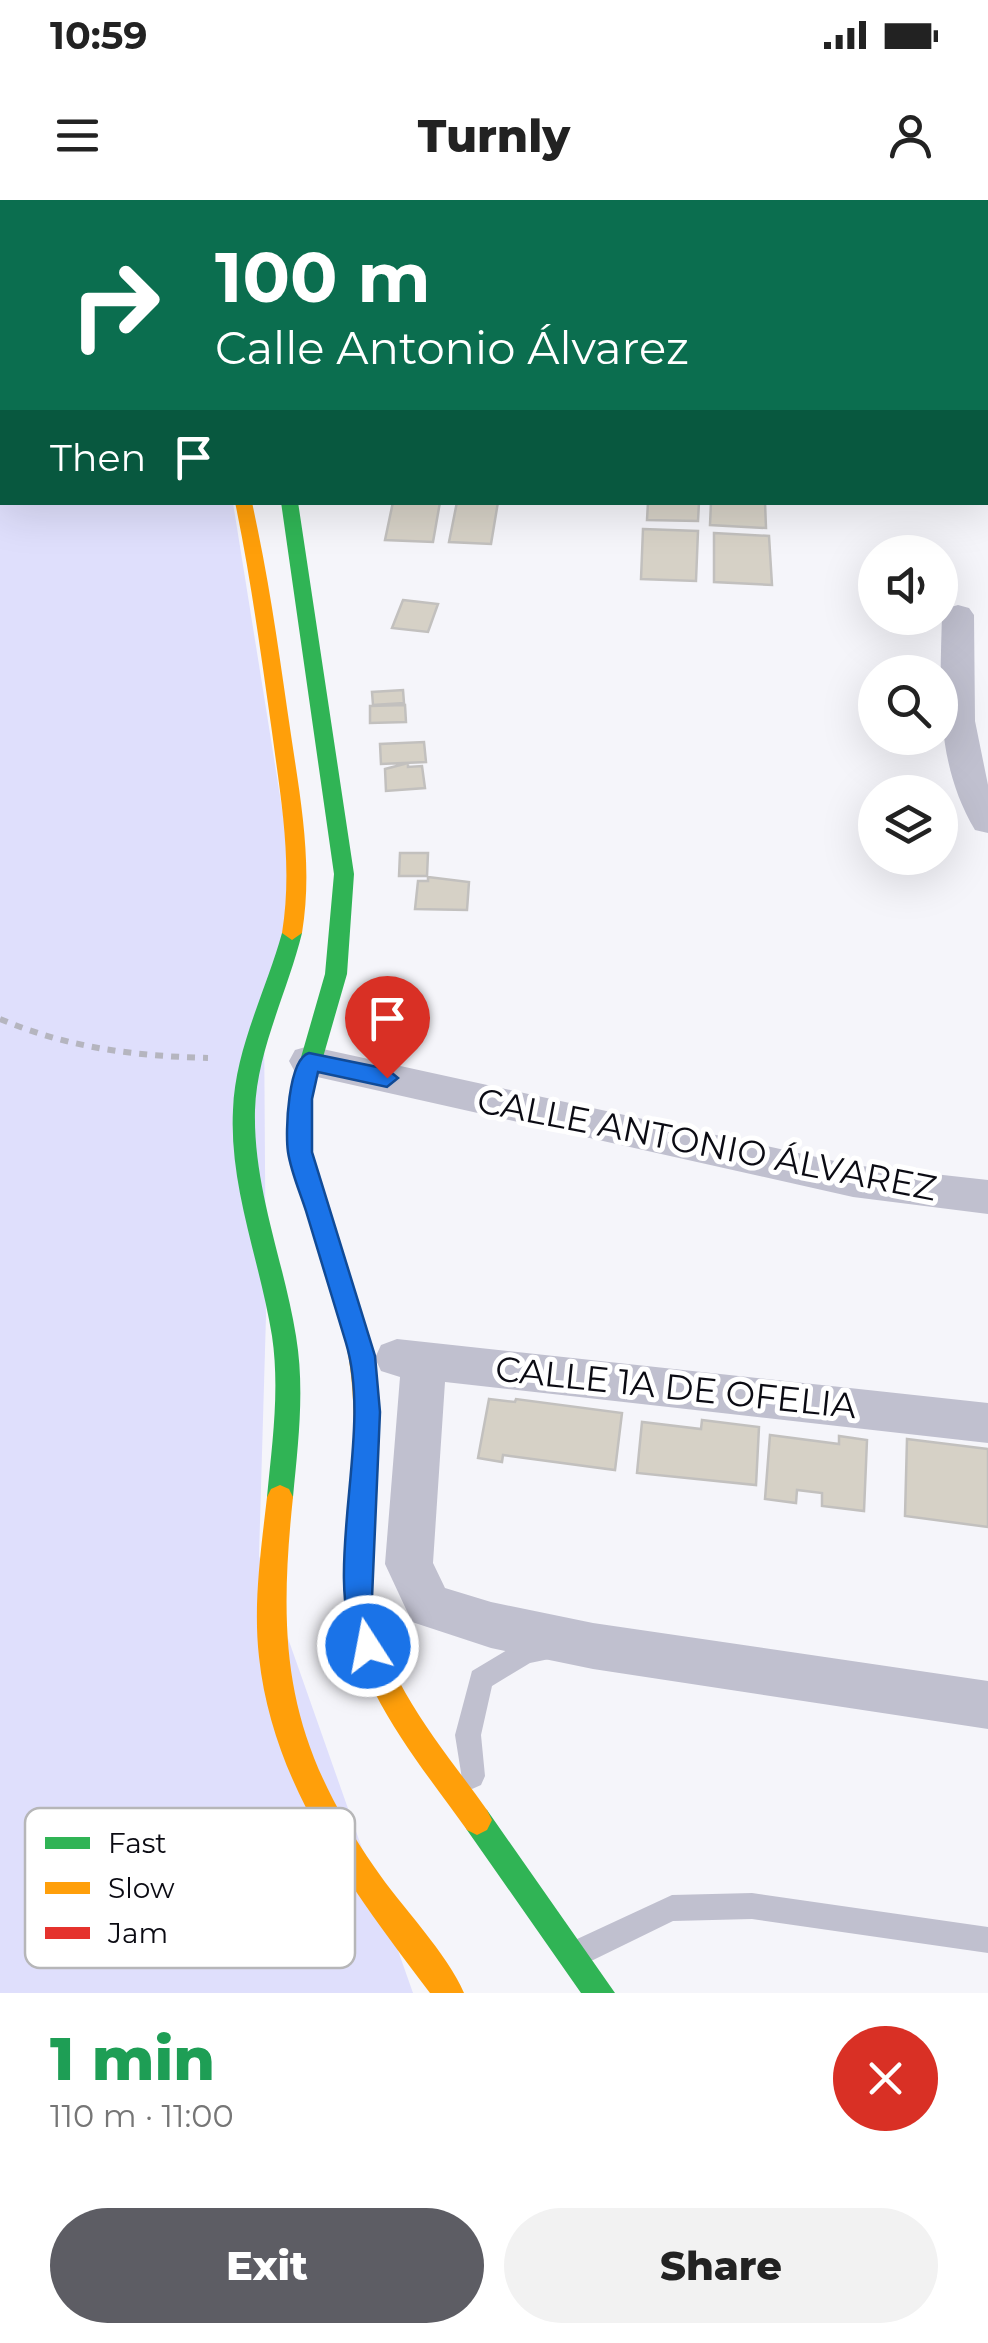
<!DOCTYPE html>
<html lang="en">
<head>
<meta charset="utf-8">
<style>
  body { margin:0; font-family:Montserrat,sans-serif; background:#f2f2f2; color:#222; height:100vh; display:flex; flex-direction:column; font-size:38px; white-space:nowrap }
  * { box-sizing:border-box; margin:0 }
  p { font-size:32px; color:#767676 }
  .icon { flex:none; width:55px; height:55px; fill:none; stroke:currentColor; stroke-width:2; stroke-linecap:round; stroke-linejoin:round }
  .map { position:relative; height:1793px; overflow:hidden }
  .side { display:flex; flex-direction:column; background:#fff; flex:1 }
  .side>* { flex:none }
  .banner { position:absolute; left:0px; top:0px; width:990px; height:305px; box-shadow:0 10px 40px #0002; background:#0b6e4f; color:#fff; overflow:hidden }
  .fabs { position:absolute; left:858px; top:335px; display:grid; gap:20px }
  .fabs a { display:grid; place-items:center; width:100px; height:100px; border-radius:50%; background:#fff; box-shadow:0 10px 40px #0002; font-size:50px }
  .pin { position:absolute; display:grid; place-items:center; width:85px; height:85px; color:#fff; margin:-102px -42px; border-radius:50% 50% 50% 0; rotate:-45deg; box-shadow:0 0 10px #0007 }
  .pin .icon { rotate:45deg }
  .me { position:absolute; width:110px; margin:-55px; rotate:349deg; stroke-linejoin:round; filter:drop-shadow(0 0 8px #0008) }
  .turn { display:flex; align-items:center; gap:35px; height:210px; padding:0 50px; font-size:45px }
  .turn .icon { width:130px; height:130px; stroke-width:2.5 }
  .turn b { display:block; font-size:70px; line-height:85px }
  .then { display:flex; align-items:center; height:95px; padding:0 50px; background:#0003; gap:20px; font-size:38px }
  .round { display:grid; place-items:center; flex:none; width:105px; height:105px; border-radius:52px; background:#f2f2f2 }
  .summary { display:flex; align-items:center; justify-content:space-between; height:170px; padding:0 50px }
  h1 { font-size:60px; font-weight:800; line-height:75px; color:#1e9e55 }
  .primary-button { display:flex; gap:20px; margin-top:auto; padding:20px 50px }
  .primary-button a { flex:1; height:115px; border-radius:60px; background:#5d5d64; color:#fff; font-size:40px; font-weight:800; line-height:115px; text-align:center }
  .primary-button a+a { background:#f2f2f2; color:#222 }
  .status { display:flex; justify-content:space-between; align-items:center; height:70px; padding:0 50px; background:#fff; direction:ltr }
  .status svg { height:28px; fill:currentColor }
  header { display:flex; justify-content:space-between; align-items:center; height:130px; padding:0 50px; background:#fff; font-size:45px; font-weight:800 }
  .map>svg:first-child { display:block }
</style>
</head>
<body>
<div class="status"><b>10:59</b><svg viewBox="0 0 49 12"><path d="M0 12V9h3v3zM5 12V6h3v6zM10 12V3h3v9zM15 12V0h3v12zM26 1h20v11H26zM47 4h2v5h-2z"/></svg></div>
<header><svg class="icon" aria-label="menu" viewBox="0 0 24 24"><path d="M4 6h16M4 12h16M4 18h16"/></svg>Turnly<svg class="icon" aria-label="person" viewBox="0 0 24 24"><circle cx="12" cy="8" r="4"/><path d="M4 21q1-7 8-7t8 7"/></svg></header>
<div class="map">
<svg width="988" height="1793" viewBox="0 0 988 1793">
  <rect width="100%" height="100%" fill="#f5f5fa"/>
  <path fill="#dfdffc" d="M0,0H159L2,2V302L233,303L294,683L264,813L266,1116L259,1356L413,1793H0Z"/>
  <path fill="#d6d1c6" stroke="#c2c0be" stroke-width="2.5" d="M480,0H612V2H480Z
    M627,0H746L747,2H628Z
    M393,302H440L433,342L385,340Z
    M457,302H498L491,344L449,342Z
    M648,302H699L698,321L647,320Z
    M711,302H765L766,328L710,325Z
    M643,329L698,331L696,381L641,379Z
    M714,333L769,336L772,385L714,382Z
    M403,400L438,404L428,432L392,428Z
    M403,490L404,503L373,505L372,492Z
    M405,505L406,522L370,523V506Z
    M424,542L426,562L381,564L380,544Z
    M408,563V567L422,566L425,588L386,591L385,569Z
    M400,653H428L427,676H399Z
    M428,677L469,682L467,710L415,709L418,681H428Z
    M489,1199L515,1202L516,1199L622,1213L615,1270L503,1255L502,1262L478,1258Z
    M702,1220L759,1227L756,1285L637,1273L642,1222L701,1229Z
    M770,1235L839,1244V1236L867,1240L864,1311L822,1306V1293L797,1290L796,1303L765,1299Z
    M907,1239L988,1249V1327L905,1316Z"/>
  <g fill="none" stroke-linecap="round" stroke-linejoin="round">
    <path stroke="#b5b5bf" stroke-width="6" stroke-dasharray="8 8" stroke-linecap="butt" d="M0,819C69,848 134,856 208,858"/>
    <path fill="#c0c0cf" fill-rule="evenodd" d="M545,1438L554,1442L557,1450L554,1458L530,1463L492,1486L481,1535L485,1576L481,1585L472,1589L463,1585L455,1535L472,1471L517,1444Z
      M752,1693L988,1727V1753L752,1719L673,1721L585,1764L575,1760L571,1750L575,1740L672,1695Z"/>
    <path fill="#c0c0cf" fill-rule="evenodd" d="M958,405L969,408L974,415L975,521L988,585V633L975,630C935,563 940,491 942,415L947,408Z
      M309,846L853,965L988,980V1014L853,997L295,872L289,861L295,850Z
      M397,1139L988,1203V1243L445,1182L433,1363L445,1388L491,1402L593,1423L988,1481V1529L593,1469L491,1448L412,1422L385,1364L400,1177L381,1171L375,1158L381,1145Z"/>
    <path fill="#30b455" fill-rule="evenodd" d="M281,302H298L354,674L347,774L311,899L312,952L368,1135L365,1142L356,1145L347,1142L344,1135L288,952L289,899L325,774L334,674Z
      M292,726L302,733C288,791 257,850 255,910C253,988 284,1061 296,1136C305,1190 298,1244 293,1297L289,1305L280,1309L271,1305L267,1297C272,1244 280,1190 272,1136C260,1061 229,987 233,910C235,849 266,791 282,733Z
      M477,1605L487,1610L615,1793H581L467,1630L462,1620L467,1610Z"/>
    <path fill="#ff9f0a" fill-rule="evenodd" d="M235,302H252L258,331C272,399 281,467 291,535C301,602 313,666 302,733L292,740L282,733C293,665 281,600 272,532C261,455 251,379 235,302Z
      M356,1125L365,1128L368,1135C385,1201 378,1267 375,1334C374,1354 370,1375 372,1395C380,1478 441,1545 487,1610L492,1620L487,1630L477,1635L467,1630C417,1560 352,1484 345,1395C343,1374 347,1354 348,1333C352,1266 360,1201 344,1135L347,1128Z
      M280,1285L289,1289L293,1297C277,1449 286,1540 375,1668C400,1705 448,1754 464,1793H430C354,1692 273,1587 259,1457C253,1404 261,1350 267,1297L271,1289Z"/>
    <path stroke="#e5322d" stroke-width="22" d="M158,2L161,0"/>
  </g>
  <path fill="#1a73e8" stroke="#114b97" stroke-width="2.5" d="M309,853L387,869L398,878L387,887L318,872L312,899V952L375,1156L380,1212L372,1398L382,1446L378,1455L368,1459L358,1455C320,1369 374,1236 346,1143C333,1099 319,1055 306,1011C300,992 291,972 288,952C285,932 288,859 309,853Z"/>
  <g text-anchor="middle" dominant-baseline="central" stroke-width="10" stroke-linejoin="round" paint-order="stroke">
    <g font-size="35" fill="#0b0b13" stroke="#fff">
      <text transform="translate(707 944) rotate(11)">CALLE ANTONIO ÁLVAREZ</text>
      <text transform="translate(676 1187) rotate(6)">CALLE 1A DE OFELIA</text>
    </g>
  </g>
  <rect x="25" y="1608" width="330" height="160" rx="15" fill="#fff" stroke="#b6b6b8" stroke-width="2.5"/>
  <rect x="45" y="1637" width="45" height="12" fill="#30b455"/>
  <rect x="45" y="1682" width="45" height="12" fill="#ff9f0a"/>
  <rect x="45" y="1727" width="45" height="12" fill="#e5322d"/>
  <g font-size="28" fill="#0b0b13">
    <text x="108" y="1653">Fast</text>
    <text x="108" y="1698">Slow</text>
    <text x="108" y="1743">Jam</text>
  </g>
</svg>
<div class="fabs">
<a><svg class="icon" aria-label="sound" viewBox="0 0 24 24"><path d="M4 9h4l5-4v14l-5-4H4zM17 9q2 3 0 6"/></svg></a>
<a><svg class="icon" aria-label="search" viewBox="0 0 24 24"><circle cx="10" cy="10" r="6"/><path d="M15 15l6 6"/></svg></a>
<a><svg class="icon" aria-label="layers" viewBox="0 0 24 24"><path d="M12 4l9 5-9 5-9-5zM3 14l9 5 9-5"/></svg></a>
</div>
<div class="pin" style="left:387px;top:878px;background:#d93025"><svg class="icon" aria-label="arrive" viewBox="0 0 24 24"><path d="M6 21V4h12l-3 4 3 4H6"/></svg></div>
<svg class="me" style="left:368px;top:1446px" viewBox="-20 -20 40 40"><circle r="17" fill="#1a73e8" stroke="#fff" stroke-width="3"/><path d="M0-11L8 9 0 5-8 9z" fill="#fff"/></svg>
<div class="banner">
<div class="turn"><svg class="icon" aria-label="right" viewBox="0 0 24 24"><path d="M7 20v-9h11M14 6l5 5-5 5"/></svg><div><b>100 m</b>Calle Antonio Álvarez</div></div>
<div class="then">Then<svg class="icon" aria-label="arrive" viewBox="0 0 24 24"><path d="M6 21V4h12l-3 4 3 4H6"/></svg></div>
</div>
</div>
<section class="side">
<div class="summary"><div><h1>1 min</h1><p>110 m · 11:00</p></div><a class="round" style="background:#d93025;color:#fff"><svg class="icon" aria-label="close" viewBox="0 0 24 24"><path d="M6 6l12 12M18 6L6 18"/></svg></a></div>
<div class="primary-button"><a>Exit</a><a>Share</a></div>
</section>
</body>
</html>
